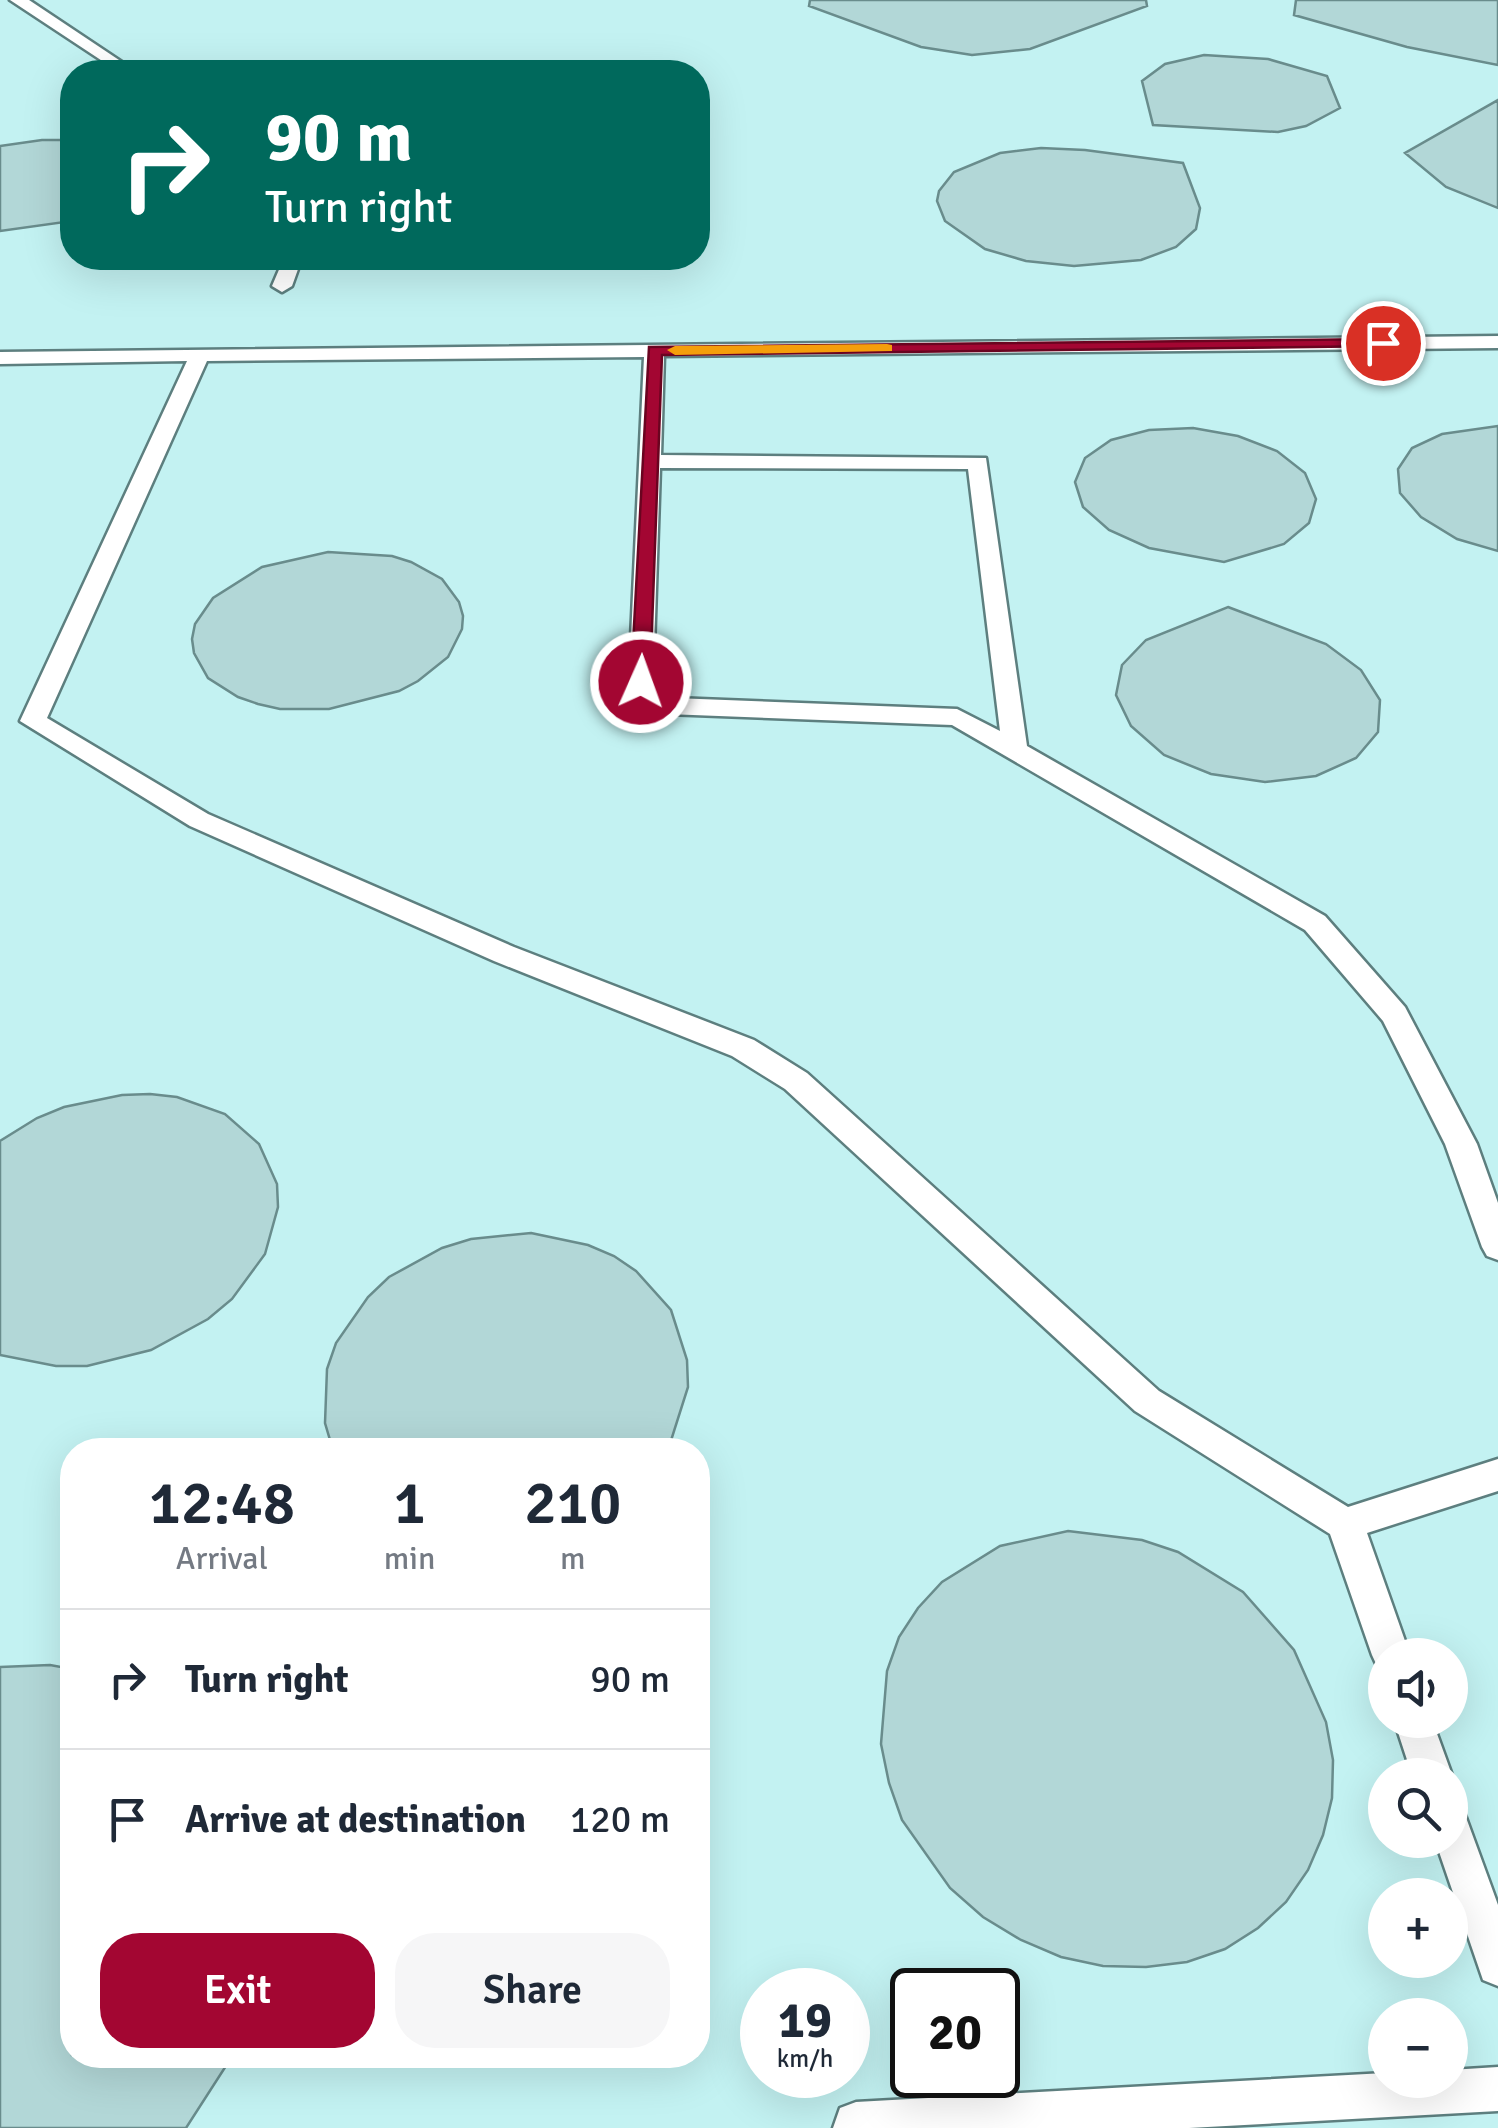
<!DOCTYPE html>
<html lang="en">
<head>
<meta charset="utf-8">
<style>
  body { margin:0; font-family:Signika,sans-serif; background:#f6f6f7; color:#1f2937; height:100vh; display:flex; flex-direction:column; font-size:38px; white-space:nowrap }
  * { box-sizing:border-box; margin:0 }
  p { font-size:32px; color:#747a83 }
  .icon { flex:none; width:55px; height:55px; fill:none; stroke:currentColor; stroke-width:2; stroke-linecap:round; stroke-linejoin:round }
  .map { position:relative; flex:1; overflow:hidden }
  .panel { position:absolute; left:60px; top:1438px; width:650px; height:630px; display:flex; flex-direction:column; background:#fff; border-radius:40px; box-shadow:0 10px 40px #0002 }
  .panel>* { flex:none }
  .banner { position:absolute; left:60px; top:60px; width:650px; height:210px; border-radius:40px; box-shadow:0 10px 40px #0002; background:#00695c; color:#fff; overflow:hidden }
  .buttons { position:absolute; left:1368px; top:1638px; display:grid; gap:20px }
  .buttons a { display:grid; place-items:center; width:100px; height:100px; border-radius:50%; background:#fff; box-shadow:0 10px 40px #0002; font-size:50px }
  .speed { position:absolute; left:740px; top:1968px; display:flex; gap:20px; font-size:50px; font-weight:700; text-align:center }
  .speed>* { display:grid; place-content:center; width:130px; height:130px; border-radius:50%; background:#fff; box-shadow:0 10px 40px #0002; line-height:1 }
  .speed small { font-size:25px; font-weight:400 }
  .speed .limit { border:5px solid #111; border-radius:15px; background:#fff; color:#111 }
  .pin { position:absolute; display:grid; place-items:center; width:85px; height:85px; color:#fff; margin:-42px; border:5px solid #fff; border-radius:50%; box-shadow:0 2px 10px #0007 }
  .me { position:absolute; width:110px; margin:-55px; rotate:2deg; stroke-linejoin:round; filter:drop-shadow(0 0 8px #0008) }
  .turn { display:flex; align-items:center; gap:35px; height:210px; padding:0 40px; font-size:45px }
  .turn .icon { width:130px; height:130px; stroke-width:2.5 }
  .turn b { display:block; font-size:70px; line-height:85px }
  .eta { display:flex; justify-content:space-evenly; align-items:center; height:170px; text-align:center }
  .eta b { font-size:60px; font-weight:600; line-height:70px }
  .button { display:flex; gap:20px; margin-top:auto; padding:20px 40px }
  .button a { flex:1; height:115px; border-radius:40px; background:#a30632; color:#fff; font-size:40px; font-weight:600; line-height:115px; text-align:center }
  .button a+a { background:#f6f6f7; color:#1f2937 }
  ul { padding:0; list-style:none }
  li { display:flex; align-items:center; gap:30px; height:140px; padding:0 40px; border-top:2px solid #e0e1e3 }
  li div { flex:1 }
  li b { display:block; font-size:38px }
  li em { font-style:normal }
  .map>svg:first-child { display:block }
</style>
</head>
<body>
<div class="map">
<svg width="1498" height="2128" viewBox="0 0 1498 2128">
  <rect width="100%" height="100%" fill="#d8fdfd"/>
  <path fill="#c3f2f2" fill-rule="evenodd" d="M0,0H1498V2128H0ZM72,72H698V258H72ZM72,1450H698V2055H72ZM1385,1655H1450V1720H1385ZM1385,1775H1450V1840H1385ZM1385,1895H1450V1960H1385ZM762,1990H848V2075H762ZM912,1990H998V2075H912ZM1385,2015H1450V2080H1385Z"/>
  <path fill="#b2d7d7" stroke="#698c8c" stroke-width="2.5" d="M810,0H1146L1147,6L1030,49L972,55L921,47L809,6Z
    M1296,0H1498V65L1407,47L1294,15Z
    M1204,55L1268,59L1327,76L1340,108L1306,126L1278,132L1153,125L1142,81L1165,64Z
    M1498,100V208L1446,187L1405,153Z
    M42,140H72V221L0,231V146Z
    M1041,148L1085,150L1183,163L1200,208L1196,229L1176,247L1141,260L1074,266L1026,261L985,249L945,221L937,201L939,191L954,172L1000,153Z
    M1498,426V551L1457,539L1421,517L1400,493L1398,469L1412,448L1442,434Z
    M1193,428L1238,436L1277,451L1305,473L1316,499L1309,523L1284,544L1224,562L1149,548L1109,530L1083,507L1075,482L1085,458L1111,440L1149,430Z
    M328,552L392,556L411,562L442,579L459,602L463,616L462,629L448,657L418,681L399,691L329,709H280L258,704L238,697L208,678L194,653L192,639L195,624L213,598L262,567Z
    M1228,607L1326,644L1361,670L1380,700L1378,732L1356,758L1316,776L1265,782L1211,774L1164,755L1131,726L1116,695L1122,665L1146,640Z
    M150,1094L177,1097L225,1114L259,1144L277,1184L278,1207L265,1254L232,1299L208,1319L151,1350L87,1366H56L0,1355V1141L37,1118L64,1107L122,1095Z
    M531,1233L588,1245L614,1256L636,1271L671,1310L687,1360L688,1387L668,1450H333L325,1423L327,1369L336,1343L368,1297L389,1277L442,1248L471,1239Z
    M1068,1531L1142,1540L1178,1552L1243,1592L1294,1650L1326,1722L1333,1760L1332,1798L1323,1835L1308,1870L1286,1902L1258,1928L1225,1949L1187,1962L1146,1967L1103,1966L1061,1957L1021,1940L983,1917L950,1888L902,1820L889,1783L881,1744L887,1671L899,1637L918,1608L942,1582L1000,1546Z
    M50,1665L72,1669V2055H233L186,2128H0V1667Z"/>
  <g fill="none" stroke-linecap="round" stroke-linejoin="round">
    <defs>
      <path id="service" d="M10,0H29L137,72H119Z
        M284,258H302L292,286L282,292L272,286Z
        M1498,336V348L664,356L661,455L986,458L1027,746L1325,916L1405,1007L1477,1144L1498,1203V1260L1487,1256L1482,1247L1445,1144L1383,1021L1305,930L952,725L667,714C652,710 638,694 629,681L644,357L207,361L47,718L208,814L514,947L754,1040L807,1073L1159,1391L1348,1507L1498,1459V1491L1367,1533L1410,1655H1385V1671L1378,1668L1372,1655L1330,1534L1135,1411L785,1089L732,1056L494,961L190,826L20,721L187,361L0,364V352ZM660,468L968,469L1000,731L957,709L674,698L653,679Z
        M1394,1720H1432L1452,1775L1450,1779V1775H1412Z
        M1450,1806L1464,1812L1498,1905V1986L1483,1980L1435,1840H1450Z
        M1498,2067V2111L1189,2128H833L840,2108L856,2102L1385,2073V2080H1450V2070Z"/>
    </defs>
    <use href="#service" stroke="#5d7f7f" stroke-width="5"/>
    <use href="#service" fill="#fff" fill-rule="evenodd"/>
  </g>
  <path fill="#a30632" stroke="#6a0420" stroke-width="2.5" d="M1383,339L1388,340V346L662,355L650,682L641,687L631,682L649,347Z"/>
  <path fill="#f59e0b" d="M887,344L892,345V351L675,355L667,350L675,346Z"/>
</svg>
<div class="buttons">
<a><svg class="icon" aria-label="sound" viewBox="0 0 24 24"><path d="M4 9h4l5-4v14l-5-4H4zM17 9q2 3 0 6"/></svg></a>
<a><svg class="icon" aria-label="search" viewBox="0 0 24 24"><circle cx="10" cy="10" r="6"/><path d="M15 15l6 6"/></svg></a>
<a>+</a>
<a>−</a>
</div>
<div class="speed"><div>19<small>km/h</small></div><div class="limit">20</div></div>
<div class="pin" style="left:1383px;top:343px;background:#d93025"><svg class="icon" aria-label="arrive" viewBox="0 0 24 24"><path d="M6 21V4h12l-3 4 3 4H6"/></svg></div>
<svg class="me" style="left:641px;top:682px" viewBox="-20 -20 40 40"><circle r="17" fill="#a30632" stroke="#fff" stroke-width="3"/><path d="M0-11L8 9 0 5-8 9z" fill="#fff"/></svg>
<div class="banner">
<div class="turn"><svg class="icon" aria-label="right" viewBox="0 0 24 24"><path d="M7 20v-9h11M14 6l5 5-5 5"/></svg><div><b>90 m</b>Turn right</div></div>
</div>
<section class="panel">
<div class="eta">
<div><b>12:48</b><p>Arrival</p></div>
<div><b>1</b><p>min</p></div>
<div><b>210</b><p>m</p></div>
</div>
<ul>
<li><svg class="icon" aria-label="right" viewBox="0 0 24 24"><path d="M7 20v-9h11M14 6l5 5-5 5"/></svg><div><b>Turn right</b></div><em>90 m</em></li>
<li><svg class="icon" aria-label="arrive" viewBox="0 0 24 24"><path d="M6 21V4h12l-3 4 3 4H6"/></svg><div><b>Arrive at destination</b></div><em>120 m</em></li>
</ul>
<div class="button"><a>Exit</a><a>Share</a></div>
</section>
</div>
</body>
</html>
